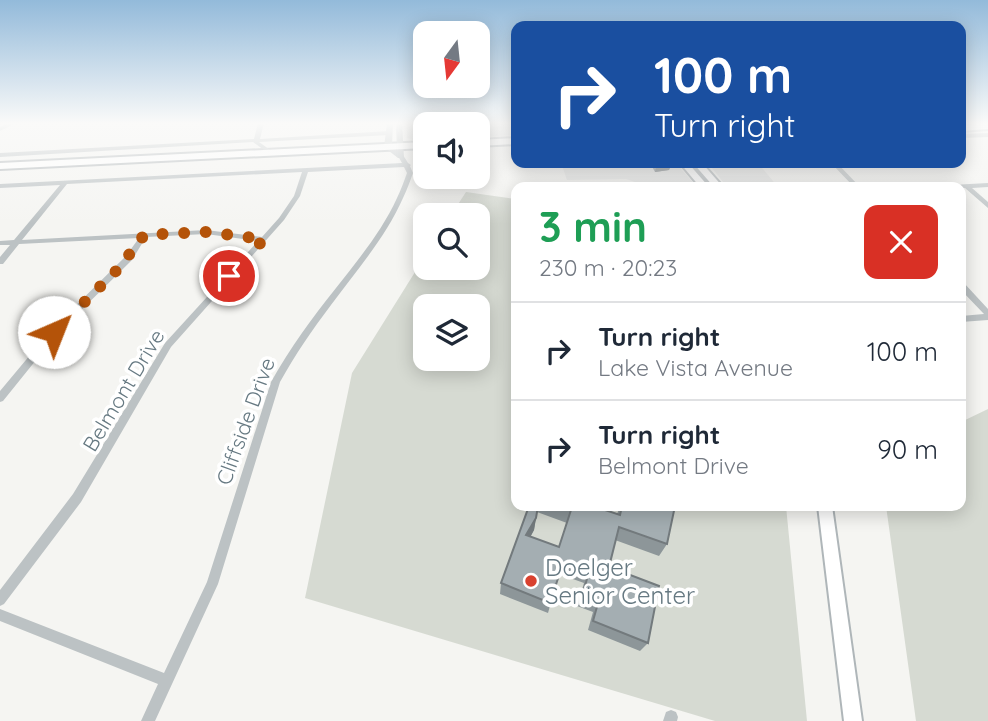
<!DOCTYPE html>
<html lang="en">
<head>
<meta charset="utf-8">
<style>
  body { margin:0; font-family:Quicksand,sans-serif; background:#f2f2f3; color:#1f2937; height:100vh; display:flex; flex-direction:column; font-size:26px; white-space:nowrap }
  * { box-sizing:border-box; margin:0 }
  p { font-size:23px; color:#747a83 }
  .icon { flex:none; width:38px; height:38px; fill:none; stroke:currentColor; stroke-width:2; stroke-linecap:round; stroke-linejoin:round }
  .map { position:relative; flex:1; overflow:hidden }
  .drawer { position:absolute; left:511px; top:182px; width:455px; height:329px; display:flex; flex-direction:column; background:#fff; border-radius:14px; box-shadow:0 4px 18px #0003 }
  .drawer>* { flex:none }
  .guide { position:absolute; left:511px; top:21px; width:455px; height:147px; border-radius:14px; box-shadow:0 4px 18px #0003; background:#1a4fa0; color:#fff; overflow:hidden }
  .needle { width:46px; rotate:195deg }
  .buttons { position:absolute; left:413px; top:21px; display:grid; gap:14px }
  .buttons a { display:grid; place-items:center; width:77px; height:77px; border-radius:14px; background:#fff; box-shadow:0 4px 18px #0003; font-size:35px }
  .pin { position:absolute; display:grid; place-items:center; width:60px; height:60px; color:#fff; margin:-30px; border:4px solid #fff; border-radius:50%; box-shadow:0 2px 7px #0007 }
  .me { position:absolute; width:77px; margin:-38px; rotate:44deg; stroke-linejoin:round; filter:drop-shadow(0 0 5px #0008) }
  .turn { display:flex; align-items:center; gap:24px; height:147px; padding:0 28px; font-size:32px }
  .turn .icon { width:91px; height:91px; stroke-width:2.5 }
  .turn b { display:block; font-size:49px; line-height:60px }
  .round { display:grid; place-items:center; flex:none; width:74px; height:74px; border-radius:14px; background:#f2f2f3 }
  .summary { display:flex; align-items:center; justify-content:space-between; height:119px; padding:0 28px }
  h1 { font-size:42px; font-weight:800; line-height:52px; color:#1e9e55 }
  ul { padding:0; list-style:none }
  li { display:flex; align-items:center; gap:21px; height:98px; padding:0 28px; border-top:2px solid #e0e1e3 }
  li div { flex:1 }
  li b { display:block; font-size:26px }
  li em { font-style:normal }
  .map>svg:first-child { display:block }
</style>
</head>
<body>
<div class="map">
<svg width="988" height="721" viewBox="0 0 988 721">
  <rect width="100%" height="100%" fill="#f5f5f2"/>
  <path fill="#e6e7e6" d="M407,123H516V135L478,137V124H425V140H413L407,138Z
    M561,163H676L697,187H649L626,179L567,180Z
    M708,163H758L778,187H727Z"/>
  <path fill="#d6dad2" fill-rule="evenodd" d="M466,192L516,199V506H786L807,721H715L305,598L352,373L425,256V268H478V215H451ZM425,306H478V359H425Z
    M988,409V721H916L886,506H961V422Z"/>
  <g fill="none" stroke-linecap="round" stroke-linejoin="round">
    <defs>
      <path id="secondary" d="M680,163H688L709,187H700Z
        M693,163H702L723,187H714Z
        M818,506H832L862,721H844Z"/>
      <path id="primary" d="M988,123V129L961,131V125Z
        M516,138V144L478,146V140Z
        M425,142V148L0,169V163Z"/>
    </defs>
    <use href="#secondary" stroke="#afb6b9" stroke-width="4"/>
    <use href="#primary" stroke="#b0b6b9" stroke-width="4"/>
    <path fill="#bcc2c4" fill-rule="evenodd" d="M9,123H16L0,131V127Z
      M258,123H264L260,139L389,131L392,133L389,135L259,142L273,152L274,153L271,155L253,142L0,157V153L254,139Z
      M988,133V137L961,138V134Z
      M401,154L403,155L408,163L411,165L410,166L413,173C410,181 407,190 403,198C386,237 356,271 331,305C312,330 295,355 280,382L218,584L155,721H141L158,684L0,621V609L164,673L207,582L271,382C290,348 312,318 336,288C358,260 382,231 397,198C401,190 404,181 407,173L404,167L308,172L300,196L284,220L171,347L81,502L4,604L0,606V590L73,494L165,343L258,241L206,234L146,237L132,260L57,334L3,401L0,402V391L51,330L126,256L139,238L19,244L3,264H0V257L10,245H0V241L14,240L60,185L0,188V184L402,163L398,156ZM302,172L294,196L279,218L262,237L206,230L22,240L67,184Z
      M831,163H837L860,187H854Z
      M988,183V187L972,188L988,202V208L965,188L948,187L951,185Z
      M961,282L964,283L988,309V320L961,322V316L984,314L961,290Z
      M671,710L676,712L678,717L677,721H663L666,712Z"/>
    <path fill="#bcc2c4" fill-rule="evenodd" d="M387,123H393L392,146L397,150L396,123H402L404,158H398L384,147Z"/>
    <use href="#secondary" fill="#fff" fill-rule="evenodd"/>
    <use href="#primary" fill="#fff" fill-rule="evenodd"/>
  </g>
  <path fill="#8d9699" fill-rule="evenodd" d="M650,163H672L669,170L655,172Z
    M529,506H593L617,514L620,506H675L667,544L659,556L615,540L609,567L648,643L640,651L588,630L593,612L577,606L584,583L559,574L548,613L500,594L501,583ZM537,512L567,523L559,547L530,537L534,530Z"/>
  <path fill="#737a7d" d="M666,163H672L669,170L655,172L657,164Z
    M538,506L534,530L525,547L526,535Z"/>
  <path fill="#a4aeb2" stroke="#737a7d" stroke-width="2" d="M529,506H538L536,518L526,535L559,547L571,510L558,506H593L620,515L622,506H675L667,544L619,527L609,567L659,586L648,643L593,621L598,603L582,596L589,572L563,563L550,603L501,583Z"/>
  <linearGradient id="sky" x2="0" y2="1"><stop stop-color="#93bada"/><stop offset="0.55" stop-color="#fafaf9"/><stop offset="1" stop-color="#fafaf9" stop-opacity="0"/></linearGradient>
  <rect width="988" height="224" fill="url(#sky)"/>
  <g fill="none" stroke-linecap="round" stroke-linejoin="round">
    <path stroke="#b45309" stroke-width="12" stroke-dasharray="0 21.6" d="M54,332L119,268L144,235L206,232L264,239L229,276"/>
  </g>
  <circle fill="#d9412f" stroke="#fff" stroke-width="2.5" cx="531" cy="581" r="7"/>
  <g text-anchor="middle" dominant-baseline="central" stroke-width="7" stroke-linejoin="round" paint-order="stroke">
    <g font-size="21" fill="#667982" stroke="#fff">
      <text transform="translate(123 390) rotate(-59)">Belmont Drive</text>
      <text transform="translate(245 421) rotate(-70)">Cliffside Drive</text>
    </g>
    <g font-size="24" fill="#667982" stroke="#fff" text-anchor="start">
      <text x="545" y="567">Doelger<tspan x="545" dy="28">Senior Center</tspan></text>
    </g>
  </g>
</svg>
<div class="buttons">
<a><svg class="needle" viewBox="-14 -14 28 28"><path d="M0-13l5 13h-10z" fill="#e53935"/><path d="M0 13l5-13h-10z" fill="#747a83"/></svg></a>
<a><svg class="icon" aria-label="sound" viewBox="0 0 24 24"><path d="M4 9h4l5-4v14l-5-4H4zM17 9q2 3 0 6"/></svg></a>
<a><svg class="icon" aria-label="search" viewBox="0 0 24 24"><circle cx="10" cy="10" r="6"/><path d="M15 15l6 6"/></svg></a>
<a><svg class="icon" aria-label="layers" viewBox="0 0 24 24"><path d="M12 4l9 5-9 5-9-5zM3 14l9 5 9-5"/></svg></a>
</div>
<div class="pin" style="left:229px;top:276px;background:#d93025"><svg class="icon" aria-label="arrive" viewBox="0 0 24 24"><path d="M6 21V4h12l-3 4 3 4H6"/></svg></div>
<svg class="me" style="left:54px;top:332px" viewBox="-20 -20 40 40"><circle r="19" fill="#fff"/><path d="M0-13L10 11 0 6-10 11z" fill="#b45309"/></svg>
<div class="guide">
<div class="turn"><svg class="icon" aria-label="right" viewBox="0 0 24 24"><path d="M7 20v-9h11M14 6l5 5-5 5"/></svg><div><b>100 m</b>Turn right</div></div>
</div>
<section class="drawer">
<div class="summary"><div><h1>3 min</h1><p>230 m · 20:23</p></div><a class="round" style="background:#d93025;color:#fff"><svg class="icon" aria-label="close" viewBox="0 0 24 24"><path d="M6 6l12 12M18 6L6 18"/></svg></a></div>
<ul>
<li><svg class="icon" aria-label="right" viewBox="0 0 24 24"><path d="M7 20v-9h11M14 6l5 5-5 5"/></svg><div><b>Turn right</b><p>Lake Vista Avenue</p></div><em>100 m</em></li>
<li><svg class="icon" aria-label="right" viewBox="0 0 24 24"><path d="M7 20v-9h11M14 6l5 5-5 5"/></svg><div><b>Turn right</b><p>Belmont Drive</p></div><em>90 m</em></li>
</ul>
</section>
</div>
</body>
</html>
